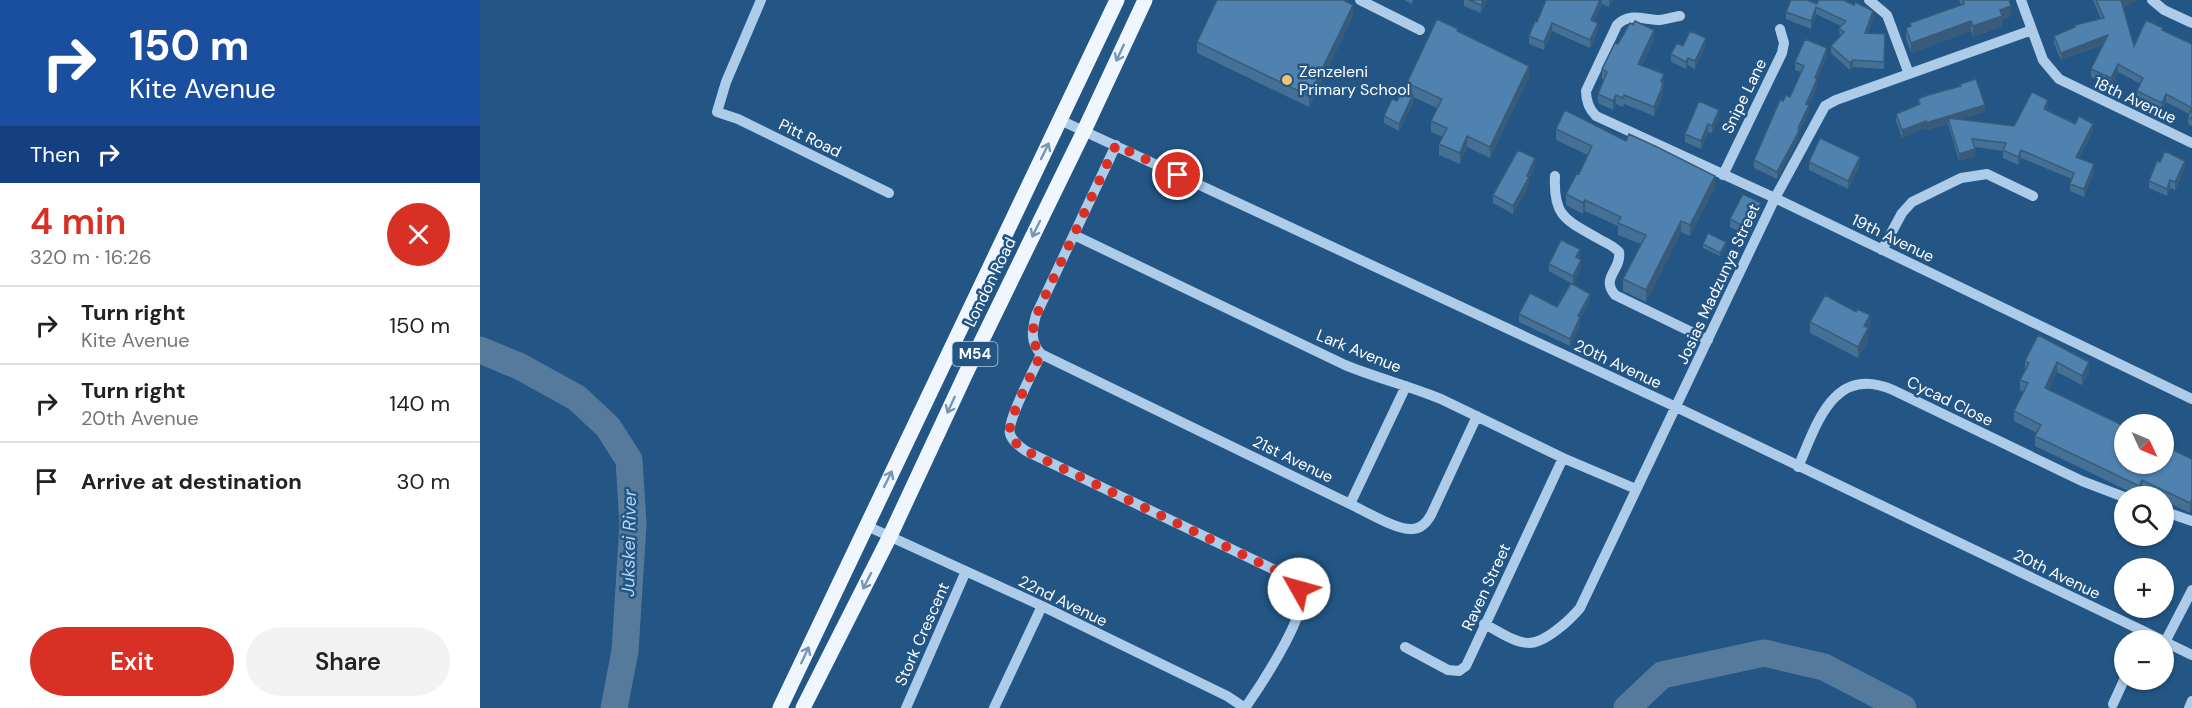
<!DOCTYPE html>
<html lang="en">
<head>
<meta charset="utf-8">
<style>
  body { margin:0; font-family:"DM Sans",sans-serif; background:#f2f2f2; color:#222; height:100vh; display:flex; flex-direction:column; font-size:22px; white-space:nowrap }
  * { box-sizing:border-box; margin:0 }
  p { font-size:20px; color:#767676 }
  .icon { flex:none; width:33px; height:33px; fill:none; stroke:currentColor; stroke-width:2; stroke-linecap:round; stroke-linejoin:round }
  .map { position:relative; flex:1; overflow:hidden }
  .panel { display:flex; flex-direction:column; background:#fff; width:480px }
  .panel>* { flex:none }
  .guide { background:#1a4fa0; color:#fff; overflow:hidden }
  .needle { width:39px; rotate:134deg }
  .controls { position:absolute; left:1634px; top:414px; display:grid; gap:12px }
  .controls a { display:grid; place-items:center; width:60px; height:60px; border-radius:50%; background:#fff; box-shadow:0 2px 4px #0004; font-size:30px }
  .pin { position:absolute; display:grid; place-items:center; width:51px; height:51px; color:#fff; margin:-26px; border:3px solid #fff; border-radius:50%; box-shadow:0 2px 6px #0007 }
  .me { position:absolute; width:66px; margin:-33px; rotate:308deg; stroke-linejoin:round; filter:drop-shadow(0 0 4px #0008) }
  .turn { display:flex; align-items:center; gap:21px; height:126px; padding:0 30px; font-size:27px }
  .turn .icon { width:78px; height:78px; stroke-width:2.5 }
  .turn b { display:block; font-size:42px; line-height:51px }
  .then { display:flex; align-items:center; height:57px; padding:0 30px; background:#0003; gap:12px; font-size:22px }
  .round { display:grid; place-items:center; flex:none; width:63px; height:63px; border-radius:32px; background:#f2f2f2 }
  .headline { display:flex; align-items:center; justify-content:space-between; height:102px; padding:0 30px }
  h1 { font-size:36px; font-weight:600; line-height:45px; color:#d93025 }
  .button { display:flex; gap:12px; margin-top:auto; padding:12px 30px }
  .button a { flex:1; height:69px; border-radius:36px; background:#d93025; color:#fff; font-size:24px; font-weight:600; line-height:69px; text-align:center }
  .button a+a { background:#f2f2f2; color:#222 }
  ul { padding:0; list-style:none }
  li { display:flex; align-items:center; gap:18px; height:78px; padding:0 30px; border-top:2px solid #e0e0e0 }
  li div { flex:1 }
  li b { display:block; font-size:22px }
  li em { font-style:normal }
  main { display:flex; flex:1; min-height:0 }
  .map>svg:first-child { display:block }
</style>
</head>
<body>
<main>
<section class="panel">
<div class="guide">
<div class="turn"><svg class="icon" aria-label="right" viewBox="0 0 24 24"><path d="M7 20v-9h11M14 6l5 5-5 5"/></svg><div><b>150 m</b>Kite Avenue</div></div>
<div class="then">Then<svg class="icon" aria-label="right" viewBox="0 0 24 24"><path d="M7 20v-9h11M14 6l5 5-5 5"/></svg></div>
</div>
<div class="headline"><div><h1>4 min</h1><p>320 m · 16:26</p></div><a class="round" style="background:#d93025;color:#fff"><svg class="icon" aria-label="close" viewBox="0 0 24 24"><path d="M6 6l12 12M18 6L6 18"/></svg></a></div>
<ul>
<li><svg class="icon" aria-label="right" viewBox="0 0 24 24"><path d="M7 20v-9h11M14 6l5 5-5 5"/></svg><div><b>Turn right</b><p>Kite Avenue</p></div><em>150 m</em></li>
<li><svg class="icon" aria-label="right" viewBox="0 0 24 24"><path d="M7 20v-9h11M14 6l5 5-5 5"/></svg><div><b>Turn right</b><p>20th Avenue</p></div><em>140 m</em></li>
<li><svg class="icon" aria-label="arrive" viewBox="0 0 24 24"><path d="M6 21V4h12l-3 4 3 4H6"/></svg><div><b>Arrive at destination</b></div><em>30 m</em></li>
</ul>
<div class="button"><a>Exit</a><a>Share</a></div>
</section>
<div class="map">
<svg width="1712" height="708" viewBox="0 0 1712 708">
  <rect width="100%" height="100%" fill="#235685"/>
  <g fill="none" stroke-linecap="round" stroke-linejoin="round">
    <path stroke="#567a9b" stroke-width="27" d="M0,350L39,366L97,398L128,427L149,460L153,524L145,651L134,708
      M1147,708L1182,675L1284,653L1344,667L1423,708"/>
    <path stroke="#accce9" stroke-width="10" d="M281,0L246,82L237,112L258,119L409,193
      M880,0L940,30
      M1389,0L1407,15L1429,74
      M1541,0L1563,60L1579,79L1712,143
      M1672,0L1684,10L1712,23
      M1200,16C1193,17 1186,19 1180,20C1164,20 1150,12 1137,25L1106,91C1106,101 1109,109 1116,116L1295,198L1712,399
      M580,120L1196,407L1682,640
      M636,145L556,315C552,330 550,342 561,354C555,368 526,422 530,434C532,441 539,446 546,451L799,572C808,577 819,584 821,595C826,617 779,688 765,708
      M1243,175L1302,53L1304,43L1300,29
      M1075,176C1073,217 1086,220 1119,239C1126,243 1134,246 1139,252C1142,270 1120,277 1135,295L1228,340
      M594,235L865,365C897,378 929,386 961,399L1083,458L1156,489
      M1402,250L1422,213L1432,202L1481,178L1507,174L1553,196
      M561,354L870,504C885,511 916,530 932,529C941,529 947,522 951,515L997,416
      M1318,467C1337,424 1353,364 1413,390L1602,481L1644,497
      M870,504L926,386
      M1683,511L1712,521
      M387,526L562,606L747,696L765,708
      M1004,624C1017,630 1034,643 1049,643C1065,643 1090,620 1100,608L1295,198L1345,106L1356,100L1552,30
      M1683,641L1712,655
      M1685,642L1712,590
      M925,647L968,670L979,671L986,666L1083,458
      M1633,704L1644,680
      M426,708L486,571
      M514,708L562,606
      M1709,708L1712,701"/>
    <path stroke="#eff6fe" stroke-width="15" d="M300,708L637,0
      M323,708L410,536L486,373L604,131L665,0"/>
  </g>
  <path fill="#457096" d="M924,0H933L932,4Z
    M984,0H1007L1001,13L984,6Z
    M1066,0H1133L1129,7L1122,4L1114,21L1118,31L1110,48L1072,31L1064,50L1049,44V36L1057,22Z
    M1479,0H1529L1531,16L1522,20V26L1493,37L1491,31L1431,53L1426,38V28L1430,26V23L1481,5Z
    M1613,0H1657L1643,7L1654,46L1683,31L1712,44V126L1708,124V117L1709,114L1686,102L1682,110L1657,99V91L1661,84L1638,72L1631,86L1611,77V69L1624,44L1581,60L1574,43V36L1595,28V25L1621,19Z
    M1337,4L1393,18L1388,33L1405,42L1404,69L1373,67L1370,70L1351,53V46L1360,36L1359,28L1361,26L1336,14L1331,29L1306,19V12Z
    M873,16L829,107L717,53V42Z
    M1153,25L1174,39L1162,65L1184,84L1181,99L1174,116L1144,104L1143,107L1136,104L1133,110L1118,103V94L1124,79H1122V69L1138,44Z
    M978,32L1049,77L1010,158L987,147L980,164L959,155V144L963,137L951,132V121L957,108L933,97V103L919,131L904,123V116L927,93V83Z
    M1226,45L1215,69L1208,65L1206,69L1191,62V54L1203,46Z
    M1347,55L1337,80V86L1329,106V113L1319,132V136L1318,140L1297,179L1274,168V160L1303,101L1310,97L1321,72L1315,70V62Z
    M1480,84L1505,112L1481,119L1534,126L1568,108L1567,110L1613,131L1599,158L1614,172L1604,197L1590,191V184L1592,179L1541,158L1538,165L1523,158V151L1495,147V156L1479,161L1468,124L1446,130V128L1422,138L1416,121V114L1438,105V99L1480,86Z
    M1239,117L1232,133L1228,132L1221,149L1205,142V134Z
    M1076,129L1235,187L1210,236L1201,232L1166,302L1143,291V279L1161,244L1138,235V226L1105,211L1103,214L1086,205V194L1099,174L1108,155L1076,140Z
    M1329,162L1380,164L1368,189L1329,170Z
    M1055,166L1049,179V185L1033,214L1013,203V195Z
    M1705,168L1695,190L1690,188L1687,196L1669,188V181Z
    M1281,210L1269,236L1250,227V219Z
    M1223,244L1246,246L1240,256L1223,248Z
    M1100,257L1099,259L1101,268L1093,284L1110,301L1100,319V325L1090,346L1039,322V314L1077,307L1091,283L1069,271V264Z
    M1330,322L1390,327L1388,330V340L1378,358L1330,333Z
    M1558,335L1609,372L1602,385L1577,372L1568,390L1712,459L1710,513L1683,500V496H1677L1662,490L1659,496L1555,446V436L1557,433L1534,421V411L1544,392L1540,390V380L1545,370V361Z"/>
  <path fill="#385b7a" d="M1003,0H1007L1001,13V5Z
    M1120,0H1122V4L1111,28V20Z
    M1129,0H1133L1129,7Z
    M1641,0H1657V1L1641,7Z
    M873,5V16L829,107V96Z
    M1531,6V16L1522,20V26L1493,37V26L1520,10Z
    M1336,7V14L1331,29V21Z
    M1393,11V18L1385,41V33Z
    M1491,21V31L1431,53V43Z
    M1072,23V31L1064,50V42Z
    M1118,23V31L1110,48V40Z
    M1174,30V39L1158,73V64Z
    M1628,35V42L1581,60V53Z
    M1226,38V45L1215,69V61Z
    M1347,48V55L1337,80V86L1329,106V113L1319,132V136L1318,140L1297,179V172L1318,128L1335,78Z
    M1208,58V65L1206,69V62Z
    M1373,60V67L1370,70V63Z
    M1638,64V72L1631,86V78Z
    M1049,66V77L1010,158V147Z
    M1184,74V84L1181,99L1174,116V107Z
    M1686,94V102L1682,110V103Z
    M933,95V103L919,131V124Z
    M1136,95V104L1133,110V101Z
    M1568,100V108L1564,117V109Z
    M1505,105V112L1469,123L1468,118V124L1446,130V123Z
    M1239,110V117L1232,133V126Z
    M1446,121V128L1422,138V130Z
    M1228,124V132L1221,149V141Z
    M1613,124V131L1596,164V157Z
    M987,136V147L980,164V153Z
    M1495,149V156L1479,161V154Z
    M1541,150V158L1538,165V157Z
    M1380,157V164L1368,189V181Z
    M1055,158V166L1049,179V185L1033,214V206Z
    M1705,161V168L1695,190V182Z
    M1614,164V172L1604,197V189Z
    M1235,176V187L1210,236V225Z
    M1690,180V188L1687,196V189Z
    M1105,200V211L1103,214V203Z
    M1281,203V210L1269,236V229Z
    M1201,221V232L1166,302V290Z
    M1246,242V246L1240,256V253Z
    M1100,249V257L1096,265V257Z
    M1101,260V268L1093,284V276Z
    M1110,294V301L1100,319V325L1090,346V339L1098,316Z
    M1390,315V327L1388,330V340L1378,358V347L1384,326Z
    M1577,362V372L1565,398V388Z
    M1609,362V372L1602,385V376Z
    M1662,480V490L1659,496V486Z
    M1712,499V509L1710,513V503Z"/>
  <path fill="#5082af" stroke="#385b7a" stroke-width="1.5" d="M737,0H863L873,5L829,96L717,42Z
    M989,0H1003L1001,5Z
    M1066,0H1120L1111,20L1118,23L1110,40L1072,23L1064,42L1049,36L1055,21L1057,22Z
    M1311,0H1327L1337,4L1339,0H1363L1374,5L1375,2L1393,11L1385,33L1405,34L1404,62L1373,60L1370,63L1351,46L1364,32L1359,28L1366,21L1336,7L1331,21L1306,12Z
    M1483,0H1529L1531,6L1520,10L1522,16L1493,26L1491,21L1431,43L1426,28L1431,26L1430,23L1484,4Z
    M1616,0H1641L1654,46L1666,20L1683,28L1682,30L1712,44V119L1708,117L1712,108L1686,94L1682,103L1657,91L1663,78L1638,64L1631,78L1611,69L1628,35L1581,53L1574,36L1595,27V25L1624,18Z
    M957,19L978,29L977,31L1049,66L1010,147L987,136L980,153L959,144L967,128L951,121L962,99L927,83Z
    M1155,21L1174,30L1158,64L1184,74L1181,82H1183L1181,90L1174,107L1144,95L1143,98L1136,95L1133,101L1118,94L1127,72L1122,69L1135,43L1138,44L1150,23L1153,25Z
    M1210,31L1226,38L1215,61L1208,58L1206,62L1191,54L1197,43L1203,46Z
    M1325,39L1347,48L1335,78L1337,79L1326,104L1329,105L1318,128L1319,129L1318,133L1297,172L1274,160L1300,100L1303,101L1306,95L1310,97L1324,66L1315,62Z
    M1496,79L1505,105L1446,123V121L1422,130L1416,114L1440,104L1438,99L1448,95L1481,86L1480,84Z
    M922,91L933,95L919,124L904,116L912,99L917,101Z
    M1552,92L1568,100L1564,109L1595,124L1599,116L1613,124L1596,157L1614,164L1604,189L1590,184L1594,173L1541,150L1538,157L1523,150L1526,143L1492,139L1495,149L1479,154L1468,118L1534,126Z
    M1219,101L1239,110L1232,126L1228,124L1221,141L1205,134Z
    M1085,110L1146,141L1149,134L1177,147L1235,176L1210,225L1201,221L1166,290L1143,279L1166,235L1138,223L1141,217L1105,200L1103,203L1086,194L1097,173L1099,174L1112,146L1076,129Z
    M1340,138L1380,157L1368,181L1329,162Z
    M1038,150L1055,158L1047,176L1049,177L1033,206L1013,195Z
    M1685,151L1705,161L1695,182L1690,180L1687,189L1669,181L1677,161L1680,162Z
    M1263,194L1281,203L1269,229L1250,219Z
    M1228,233L1246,242L1240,253L1223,244Z
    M1081,240L1100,249L1096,257L1101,260L1093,276L1069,264Z
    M1091,283L1110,294L1098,316L1100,317L1090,339L1039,314L1050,293L1077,307Z
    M1345,295L1376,312L1377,309L1390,315L1384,326L1388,328L1378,347L1330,322Z
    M1558,335L1609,362L1602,376L1577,362L1565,388L1644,426V464H1683V445L1712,459V499L1710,503L1662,480L1659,486L1555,436L1561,425L1534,411L1548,383L1540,380L1549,363L1545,361Z"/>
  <defs><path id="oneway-shaft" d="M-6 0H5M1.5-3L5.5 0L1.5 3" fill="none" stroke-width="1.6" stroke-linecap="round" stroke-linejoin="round" transform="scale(1.5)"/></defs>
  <g stroke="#7596b5">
    <use href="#oneway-shaft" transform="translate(640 53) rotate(115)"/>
    <use href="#oneway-shaft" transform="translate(565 151) rotate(-64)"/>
    <use href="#oneway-shaft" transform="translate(556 229) rotate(116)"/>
    <use href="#oneway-shaft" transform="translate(471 405) rotate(115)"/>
    <use href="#oneway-shaft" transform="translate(408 479) rotate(-64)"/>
    <use href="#oneway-shaft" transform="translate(387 581) rotate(117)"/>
    <use href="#oneway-shaft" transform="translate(325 655) rotate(-65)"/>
  </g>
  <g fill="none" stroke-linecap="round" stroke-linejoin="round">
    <path stroke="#d93025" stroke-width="10" stroke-dasharray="0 18" d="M698,175L636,145L560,307C553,324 548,339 561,354C555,368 526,422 530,434C532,441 539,446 546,451L799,572L812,581L819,589"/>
  </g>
  <circle fill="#f4c36f" stroke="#235685" stroke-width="2" cx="807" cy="80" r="6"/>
  <g text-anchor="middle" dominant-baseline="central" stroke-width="5" stroke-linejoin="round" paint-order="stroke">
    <rect fill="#235685" stroke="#bdccda" stroke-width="1.5" x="472.5" y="342" width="45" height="24" rx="4.5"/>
    <g font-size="15" font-weight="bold" fill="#fff">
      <text x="495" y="354">M54</text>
    </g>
    <g font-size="16" fill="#fff" stroke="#235685" text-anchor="start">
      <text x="819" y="71">Zenzeleni<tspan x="819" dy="18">Primary School</tspan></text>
    </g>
    <g font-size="16" fill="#fff" stroke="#235685">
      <text transform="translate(1264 96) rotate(-64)">Snipe Lane</text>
      <text transform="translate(1655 100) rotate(25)">18th Avenue</text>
      <text transform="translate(330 138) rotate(26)">Pitt Road</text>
      <text transform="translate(1413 238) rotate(26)">19th Avenue</text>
      <text transform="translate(510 282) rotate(-64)">London Road</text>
      <text transform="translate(1238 284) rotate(-65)">Josias Madzunya Street</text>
      <text transform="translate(879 351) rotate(22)">Lark Avenue</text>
      <text transform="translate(1138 364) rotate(25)">20th Avenue</text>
      <text transform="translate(1470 401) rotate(26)">Cycad Close</text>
      <text transform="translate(813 459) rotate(26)">21st Avenue</text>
      <text transform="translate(1577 574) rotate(26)">20th Avenue</text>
      <text transform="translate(1006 587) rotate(-65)">Raven Street</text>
      <text transform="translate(583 601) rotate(26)">22nd Avenue</text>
      <text transform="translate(442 634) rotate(-66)">Stork Crescent</text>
    </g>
    <g font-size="18" font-style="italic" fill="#b8d6f0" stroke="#235685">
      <text transform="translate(149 543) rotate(-89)">Jukskei River</text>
    </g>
  </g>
</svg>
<div class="controls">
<a><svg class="needle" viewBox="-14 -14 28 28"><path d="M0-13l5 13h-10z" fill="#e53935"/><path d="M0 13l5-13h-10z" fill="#767676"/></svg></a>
<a><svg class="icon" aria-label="search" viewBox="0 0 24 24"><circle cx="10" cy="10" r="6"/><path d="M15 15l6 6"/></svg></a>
<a>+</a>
<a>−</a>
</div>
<div class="pin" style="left:698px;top:175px;background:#d93025"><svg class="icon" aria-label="arrive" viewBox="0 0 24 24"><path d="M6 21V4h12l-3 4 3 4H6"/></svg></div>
<svg class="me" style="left:819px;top:589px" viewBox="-20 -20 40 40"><circle r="19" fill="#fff"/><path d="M0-13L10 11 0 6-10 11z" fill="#d93025"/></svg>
</div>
</main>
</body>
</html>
